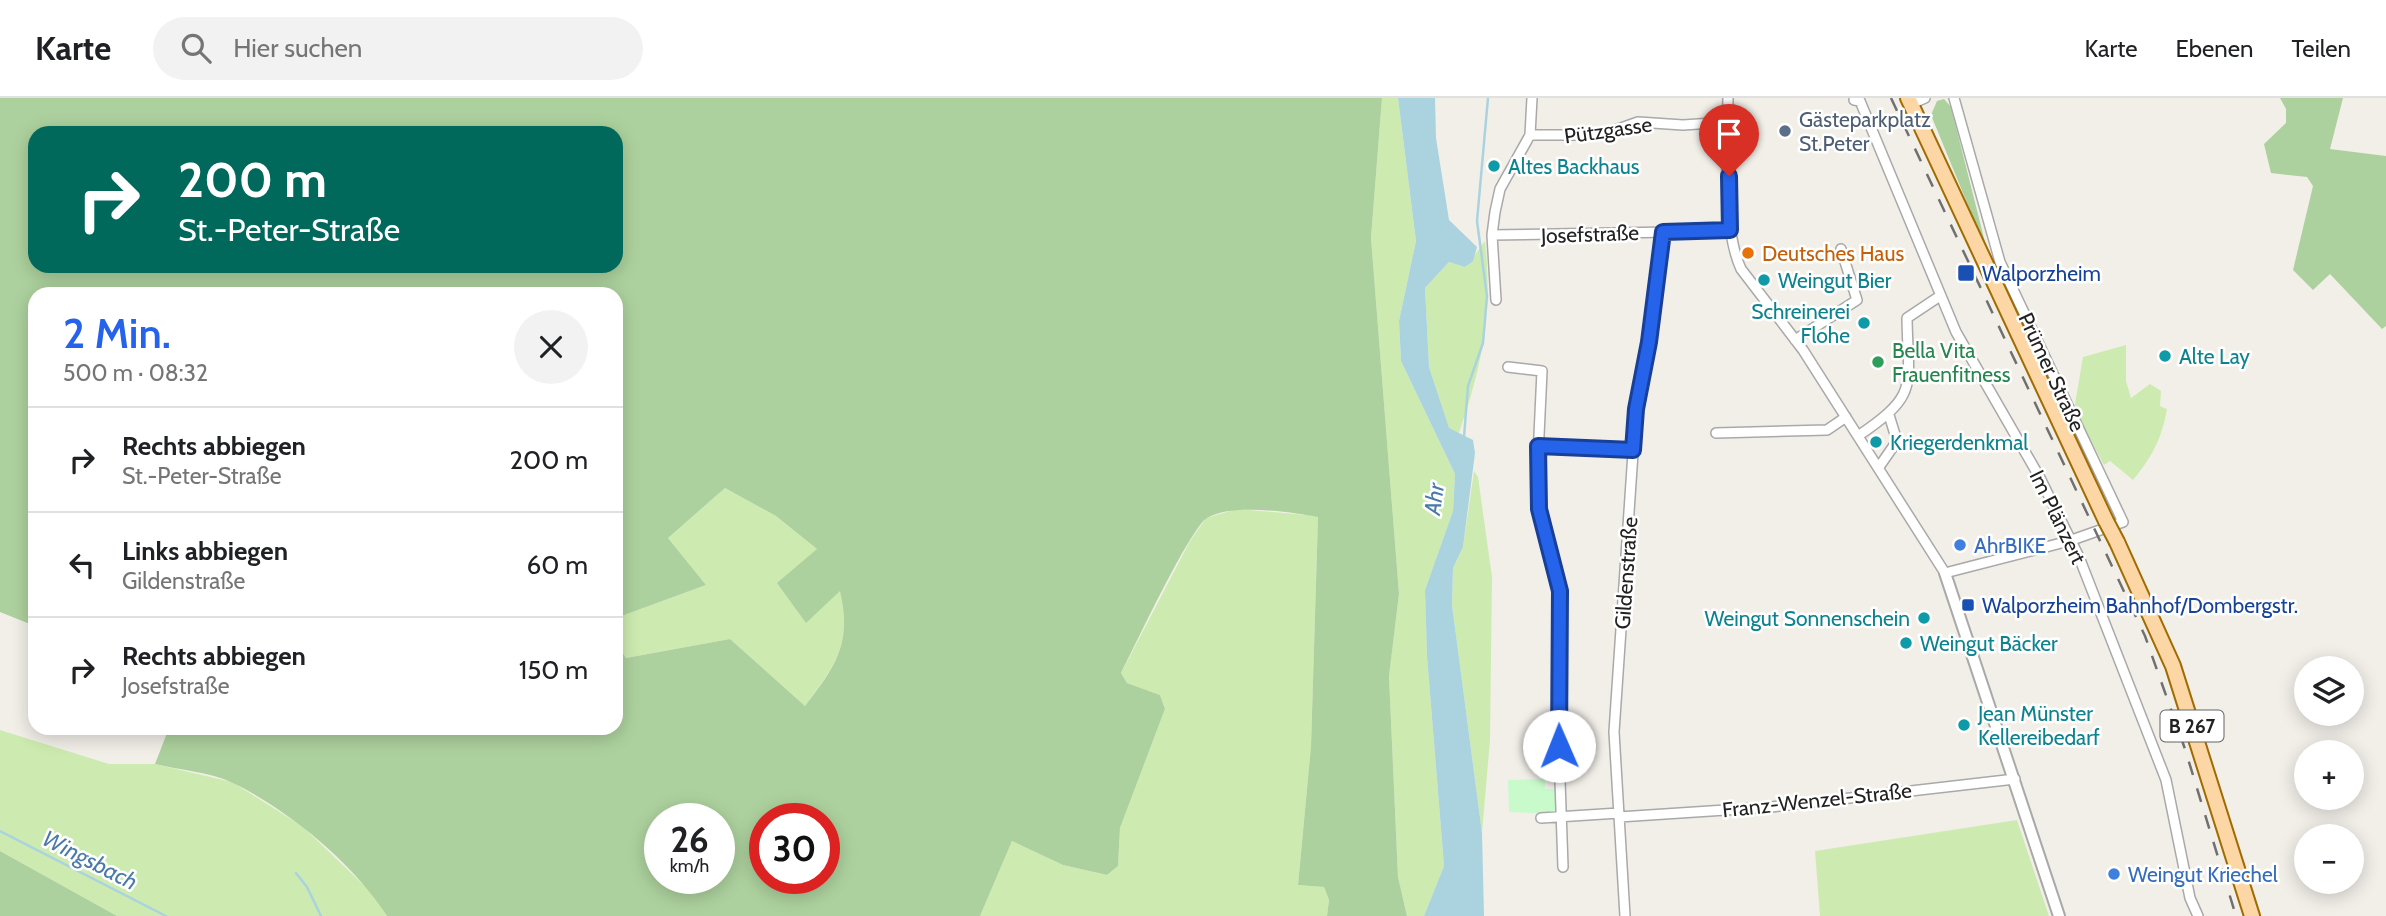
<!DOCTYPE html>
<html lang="de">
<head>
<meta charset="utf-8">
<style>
  body { margin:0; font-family:Cabin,sans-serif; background:#f2f2f2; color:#202124; height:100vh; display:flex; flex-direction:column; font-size:26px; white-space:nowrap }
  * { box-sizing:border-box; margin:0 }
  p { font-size:23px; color:#757577 }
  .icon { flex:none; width:38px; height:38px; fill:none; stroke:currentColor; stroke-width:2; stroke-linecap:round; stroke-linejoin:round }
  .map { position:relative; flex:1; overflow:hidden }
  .sheet { position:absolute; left:28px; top:189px; width:595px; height:448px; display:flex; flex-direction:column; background:#fff; border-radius:21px; box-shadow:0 4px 18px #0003 }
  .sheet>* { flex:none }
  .top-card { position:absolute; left:28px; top:28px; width:595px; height:147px; border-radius:21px; box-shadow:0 4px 18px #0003; background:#00695c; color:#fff; overflow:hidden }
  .controls { position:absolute; left:2294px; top:558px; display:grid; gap:14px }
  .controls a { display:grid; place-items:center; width:70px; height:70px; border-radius:50%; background:#fff; box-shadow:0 4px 18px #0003; font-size:35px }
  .speed { position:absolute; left:644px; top:705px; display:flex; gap:14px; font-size:35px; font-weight:700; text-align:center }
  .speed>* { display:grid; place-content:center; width:91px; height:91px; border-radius:50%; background:#fff; box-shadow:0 4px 18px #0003; line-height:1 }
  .speed small { font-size:18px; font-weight:400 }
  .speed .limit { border:10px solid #d22; background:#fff; color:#111 }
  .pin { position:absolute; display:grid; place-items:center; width:60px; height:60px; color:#fff; margin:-72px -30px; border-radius:50% 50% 50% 0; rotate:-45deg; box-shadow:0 0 7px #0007 }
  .pin .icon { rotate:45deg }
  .me { position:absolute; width:77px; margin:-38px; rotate:359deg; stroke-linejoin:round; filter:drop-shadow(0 0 5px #0008) }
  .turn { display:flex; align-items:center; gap:24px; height:147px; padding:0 35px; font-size:32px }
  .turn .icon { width:91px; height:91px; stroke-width:2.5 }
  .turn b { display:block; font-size:49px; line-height:60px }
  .round { display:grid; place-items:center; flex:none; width:74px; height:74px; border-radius:37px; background:#f2f2f2 }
  .overview { display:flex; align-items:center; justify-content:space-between; height:119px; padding:0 35px }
  h1 { font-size:42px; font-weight:600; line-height:52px; color:#2563eb }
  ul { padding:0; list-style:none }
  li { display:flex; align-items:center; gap:21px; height:105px; padding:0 35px; border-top:2px solid #e0e0e0 }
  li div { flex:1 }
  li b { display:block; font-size:26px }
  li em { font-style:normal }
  header { display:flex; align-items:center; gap:42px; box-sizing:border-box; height:98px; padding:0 35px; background:#fff; border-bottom:2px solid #e0e0e0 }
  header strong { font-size:33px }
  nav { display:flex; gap:38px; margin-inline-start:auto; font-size:24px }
  .search { width:490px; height:63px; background:#f2f2f2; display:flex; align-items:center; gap:18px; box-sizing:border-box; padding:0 24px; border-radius:38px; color:#757577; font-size:26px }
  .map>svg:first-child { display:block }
</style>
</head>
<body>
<header>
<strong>Karte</strong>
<div class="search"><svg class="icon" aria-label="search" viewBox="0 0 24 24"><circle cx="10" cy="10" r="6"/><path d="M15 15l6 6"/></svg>Hier suchen</div>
<nav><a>Karte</a><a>Ebenen</a><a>Teilen</a></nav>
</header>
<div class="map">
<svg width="2386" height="818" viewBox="0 0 2386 818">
  <rect width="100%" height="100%" fill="#f2efe9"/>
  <path fill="#cdebb0" d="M1382,0H1398L1416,143L1399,223L1401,263L1455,376L1453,413L1425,492L1427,558L1444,768L1424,818H1407L1398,779L1389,577L1399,496L1371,140Z
    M1485,143C1493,215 1482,268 1459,335L1449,331L1429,269L1425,190L1449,164L1466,169Z
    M2126,247V283L2131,300L2150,286L2161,293L2160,308L2167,311C2162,340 2152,359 2133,382L2110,363L2104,367L2074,312L2083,259Z
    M1474,373L1478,379L1492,479L1490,642L1482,735L1452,507L1453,470L1463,449Z
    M725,390L776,418L817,451L806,524L840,492C852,548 836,565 805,608L730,541L626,560L616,545V520L706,487L668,440Z
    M1237,411L1318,418L1311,648L1298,787L1324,789L1329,802L1327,818H980L1012,743L1063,767L1107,777L1118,768L1120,730L1165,611L1160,597L1127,585L1121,575L1190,443L1206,420Z
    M0,632L109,666H155L232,684L302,728L372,795L387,818H117L0,753Z
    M2017,722L2049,818H1820L1815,753Z"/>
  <path fill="#add19e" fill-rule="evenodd" d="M0,0H1382L1371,140L1399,496L1389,578L1398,779L1407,818H1327L1329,802L1324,789L1298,787L1311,648L1318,419C1290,414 1231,405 1207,420C1190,430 1134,550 1121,575L1127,585L1160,597L1165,611L1120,730L1118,768L1107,777L1063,767L1012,743L980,818H387C354,766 289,712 233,685C211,674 179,672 155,666L169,630H616V545L626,560L730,541L805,608C836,567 852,546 840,493L806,525L777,485L817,451L776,418L725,390L668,440L706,487L616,520V196H35V528L0,514ZM35,35H616V168H35ZM660,721H719V780H660ZM765,721H824V780H765Z
    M2280,0H2343L2330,51L2386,58V228L2382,231L2330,176L2313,192L2293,172L2313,88L2307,79L2271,75L2264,46L2286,25V11Z
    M1944,1L1951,9L1988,156L1931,17L1937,3Z
    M0,753L117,818H0Z"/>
  <path fill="#c8facc" d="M1545,681V691H1557V716L1509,714L1508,682Z"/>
  <path fill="#aad3df" d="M1398,0H1435L1436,40L1449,122L1477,149L1473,163L1465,169L1449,164L1425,190L1429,269L1449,330L1473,342L1475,355L1463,449L1453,470L1452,507L1482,735L1484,818H1424L1444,768L1427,558L1425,492L1453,413L1455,376L1401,263L1399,223L1416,143Z"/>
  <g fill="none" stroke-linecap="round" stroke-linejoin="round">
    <path stroke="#aad3df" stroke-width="2.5" d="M1464,339L1468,288L1483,245L1487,198L1477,123L1488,0
      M0,733L166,818
      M296,775L307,789L321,818"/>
    <defs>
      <path id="minor" d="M1728,0C1727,46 1722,130 1741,171L1803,252L1945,475L2069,443L2123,424L2000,164L1954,0
        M1854,2L1860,3L1956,234L2040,380L2079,459L2166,682L2190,800L2198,818
        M1911,6L1925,0
        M1530,37H1601L1638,24L1683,27L1728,24
        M1492,137L1730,133
        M1496,202L1492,137L1495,114L1500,91L1530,37L1532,0
        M1795,242L1857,202L1841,151
        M1508,269L1542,273L1537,380L1539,412L1560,493L1558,625L1563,769
        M1716,335L1827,332L1846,319
        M1858,338C1920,296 1908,289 1907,220L1940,198
        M1538,348L1633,352
        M1879,369L1897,343L1889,317
        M1619,719L1771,709L2015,681
        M1541,720L1619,715
        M1625,818L1614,634L1636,311L1649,244L1663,134"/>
      <path id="tertiary" d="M1945,475L2059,818"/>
      <path id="primary" d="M1908,0L2106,423
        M2117,444L2173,568L2252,818"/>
    </defs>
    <use href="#minor" stroke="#a9a9a9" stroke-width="12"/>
    <use href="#tertiary" stroke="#a9a9a9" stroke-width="14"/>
    <use href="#primary" stroke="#a06b00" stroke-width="18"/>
    <use href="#minor" stroke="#fff" stroke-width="9"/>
    <use href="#tertiary" stroke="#fff" stroke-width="10"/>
    <use href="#primary" stroke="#fcd6a4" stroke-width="14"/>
    <path stroke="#707070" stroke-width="2.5" stroke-dasharray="14 14" stroke-linecap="butt" d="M1891,0L2145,538L2185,651L2236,818"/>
    <defs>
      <path id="primary-bridge" d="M2106,423L2117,444"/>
    </defs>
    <use href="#primary-bridge" stroke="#a06b00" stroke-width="18" stroke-linecap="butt"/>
    <use href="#primary-bridge" stroke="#fcd6a4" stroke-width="14"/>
  </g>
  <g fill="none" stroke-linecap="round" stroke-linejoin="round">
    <defs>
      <path id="route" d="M1559,648L1560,493L1539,411L1538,348L1633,352L1636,311L1649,244L1663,134L1730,132L1729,78"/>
    </defs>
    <use href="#route" stroke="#184099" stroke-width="18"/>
    <use href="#route" stroke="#2563eb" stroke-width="12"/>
  </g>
  <circle fill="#5c6f8a" stroke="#fff" stroke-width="2.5" cx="1785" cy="33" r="7"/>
  <g fill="#0f9aa8" stroke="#fff" stroke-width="2.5">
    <circle cx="1494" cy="68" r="7"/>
    <circle cx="1764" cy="182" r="7"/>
    <circle cx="1864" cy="225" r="7"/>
    <circle cx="2165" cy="258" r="7"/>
    <circle cx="1876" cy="344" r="7"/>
    <circle cx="1924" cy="520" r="7"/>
    <circle cx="1906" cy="545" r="7"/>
    <circle cx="1964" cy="627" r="7"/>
  </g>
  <circle fill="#e8710a" stroke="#fff" stroke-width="2.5" cx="1748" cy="155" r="7"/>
  <g fill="#1a4fb4" stroke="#fff" stroke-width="2.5">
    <rect x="1957" y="166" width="18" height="18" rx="3.5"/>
    <rect x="1961" y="500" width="14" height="14" rx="3.5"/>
  </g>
  <circle fill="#2e9e5b" stroke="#fff" stroke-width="2.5" cx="1878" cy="264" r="7"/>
  <g fill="#3f7fe0" stroke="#fff" stroke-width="2.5">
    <circle cx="1960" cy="447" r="7"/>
    <circle cx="2114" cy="776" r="7"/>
  </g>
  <g text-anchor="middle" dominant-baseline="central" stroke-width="5" stroke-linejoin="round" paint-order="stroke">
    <rect fill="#fff" stroke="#646464" stroke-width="2" x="2160.5" y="612.5" width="63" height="31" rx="5"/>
    <g font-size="19" font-weight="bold" fill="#222">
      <text x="2192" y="628">B 267</text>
    </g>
    <g font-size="21" fill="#4e5e75" stroke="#fff" text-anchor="start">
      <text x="1799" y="21">Gästeparkplatz<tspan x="1799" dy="24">St.Peter</tspan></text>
    </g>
    <g font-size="21" fill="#222" stroke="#fff">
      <text transform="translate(1608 32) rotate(-8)">Pützgasse</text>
      <text transform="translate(1590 136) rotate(-2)">Josefstraße</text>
      <text transform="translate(2052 274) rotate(65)">Prümer Straße</text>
      <text transform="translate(2058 419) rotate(64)">Im Plänzert</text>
      <text transform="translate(1626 475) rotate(-86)">Gildenstraße</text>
      <text transform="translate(1817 702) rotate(-6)">Franz-Wenzel-Straße</text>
    </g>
    <g font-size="21" fill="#0d838f" stroke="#fff" text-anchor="start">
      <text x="1508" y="68">Altes Backhaus</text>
      <text x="1778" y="182">Weingut Bier</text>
      <text x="1850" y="213" text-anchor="end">Schreinerei<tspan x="1850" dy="24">Flohe</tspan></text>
      <text x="2179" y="258">Alte Lay</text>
      <text x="1890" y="344">Kriegerdenkmal</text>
      <text x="1910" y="520" text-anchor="end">Weingut Sonnenschein</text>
      <text x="1920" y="545">Weingut Bäcker</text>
      <text x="1978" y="615">Jean Münster<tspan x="1978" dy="24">Kellereibedarf</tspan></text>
    </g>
    <g font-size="21" fill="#c56008" stroke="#fff" text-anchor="start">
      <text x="1762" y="155">Deutsches Haus</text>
    </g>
    <g font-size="21" fill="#164399" stroke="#fff" text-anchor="start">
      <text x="1982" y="175">Walporzheim</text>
      <text x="1982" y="507">Walporzheim Bahnhof/Dombergstr.</text>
    </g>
    <g font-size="21" fill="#27864d" stroke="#fff" text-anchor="start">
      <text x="1892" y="252">Bella Vita<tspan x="1892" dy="24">Frauenfitness</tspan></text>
    </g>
    <g font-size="21" fill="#366cbe" stroke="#fff" text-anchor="start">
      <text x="1974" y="447">AhrBIKE</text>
      <text x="2128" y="776">Weingut Kriechel</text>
    </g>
    <g font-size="23" font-style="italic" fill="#4a7aab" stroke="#fff">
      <text transform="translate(1434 401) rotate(-82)">Ahr</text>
      <text transform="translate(90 762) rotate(27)">Wingsbach</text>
    </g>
  </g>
</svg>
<div class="controls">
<a><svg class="icon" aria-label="layers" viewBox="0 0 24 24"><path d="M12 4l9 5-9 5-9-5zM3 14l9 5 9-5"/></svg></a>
<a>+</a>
<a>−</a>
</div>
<div class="speed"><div>26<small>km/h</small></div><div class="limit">30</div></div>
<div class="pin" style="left:1729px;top:78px;background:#d93025"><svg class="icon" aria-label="arrive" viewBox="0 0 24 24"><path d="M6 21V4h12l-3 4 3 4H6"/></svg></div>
<svg class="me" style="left:1559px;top:648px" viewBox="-20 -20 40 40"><circle r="19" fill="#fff"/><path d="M0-13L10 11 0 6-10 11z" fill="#2563eb"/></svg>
<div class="top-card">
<div class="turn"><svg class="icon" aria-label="right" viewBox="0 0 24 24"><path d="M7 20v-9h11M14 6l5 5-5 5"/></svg><div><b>200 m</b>St.-Peter-Straße</div></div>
</div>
<section class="sheet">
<div class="overview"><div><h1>2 Min.</h1><p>500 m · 08:32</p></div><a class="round"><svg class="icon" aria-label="close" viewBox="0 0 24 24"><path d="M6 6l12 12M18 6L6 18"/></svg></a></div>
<ul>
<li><svg class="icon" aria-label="right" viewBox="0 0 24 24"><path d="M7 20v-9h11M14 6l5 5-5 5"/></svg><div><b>Rechts abbiegen</b><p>St.-Peter-Straße</p></div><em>200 m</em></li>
<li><svg class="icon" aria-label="left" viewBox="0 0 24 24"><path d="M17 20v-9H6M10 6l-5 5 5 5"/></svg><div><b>Links abbiegen</b><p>Gildenstraße</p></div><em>60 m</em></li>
<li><svg class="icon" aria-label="right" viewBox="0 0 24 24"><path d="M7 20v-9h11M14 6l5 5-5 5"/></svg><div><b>Rechts abbiegen</b><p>Josefstraße</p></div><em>150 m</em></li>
</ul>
</section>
</div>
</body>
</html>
